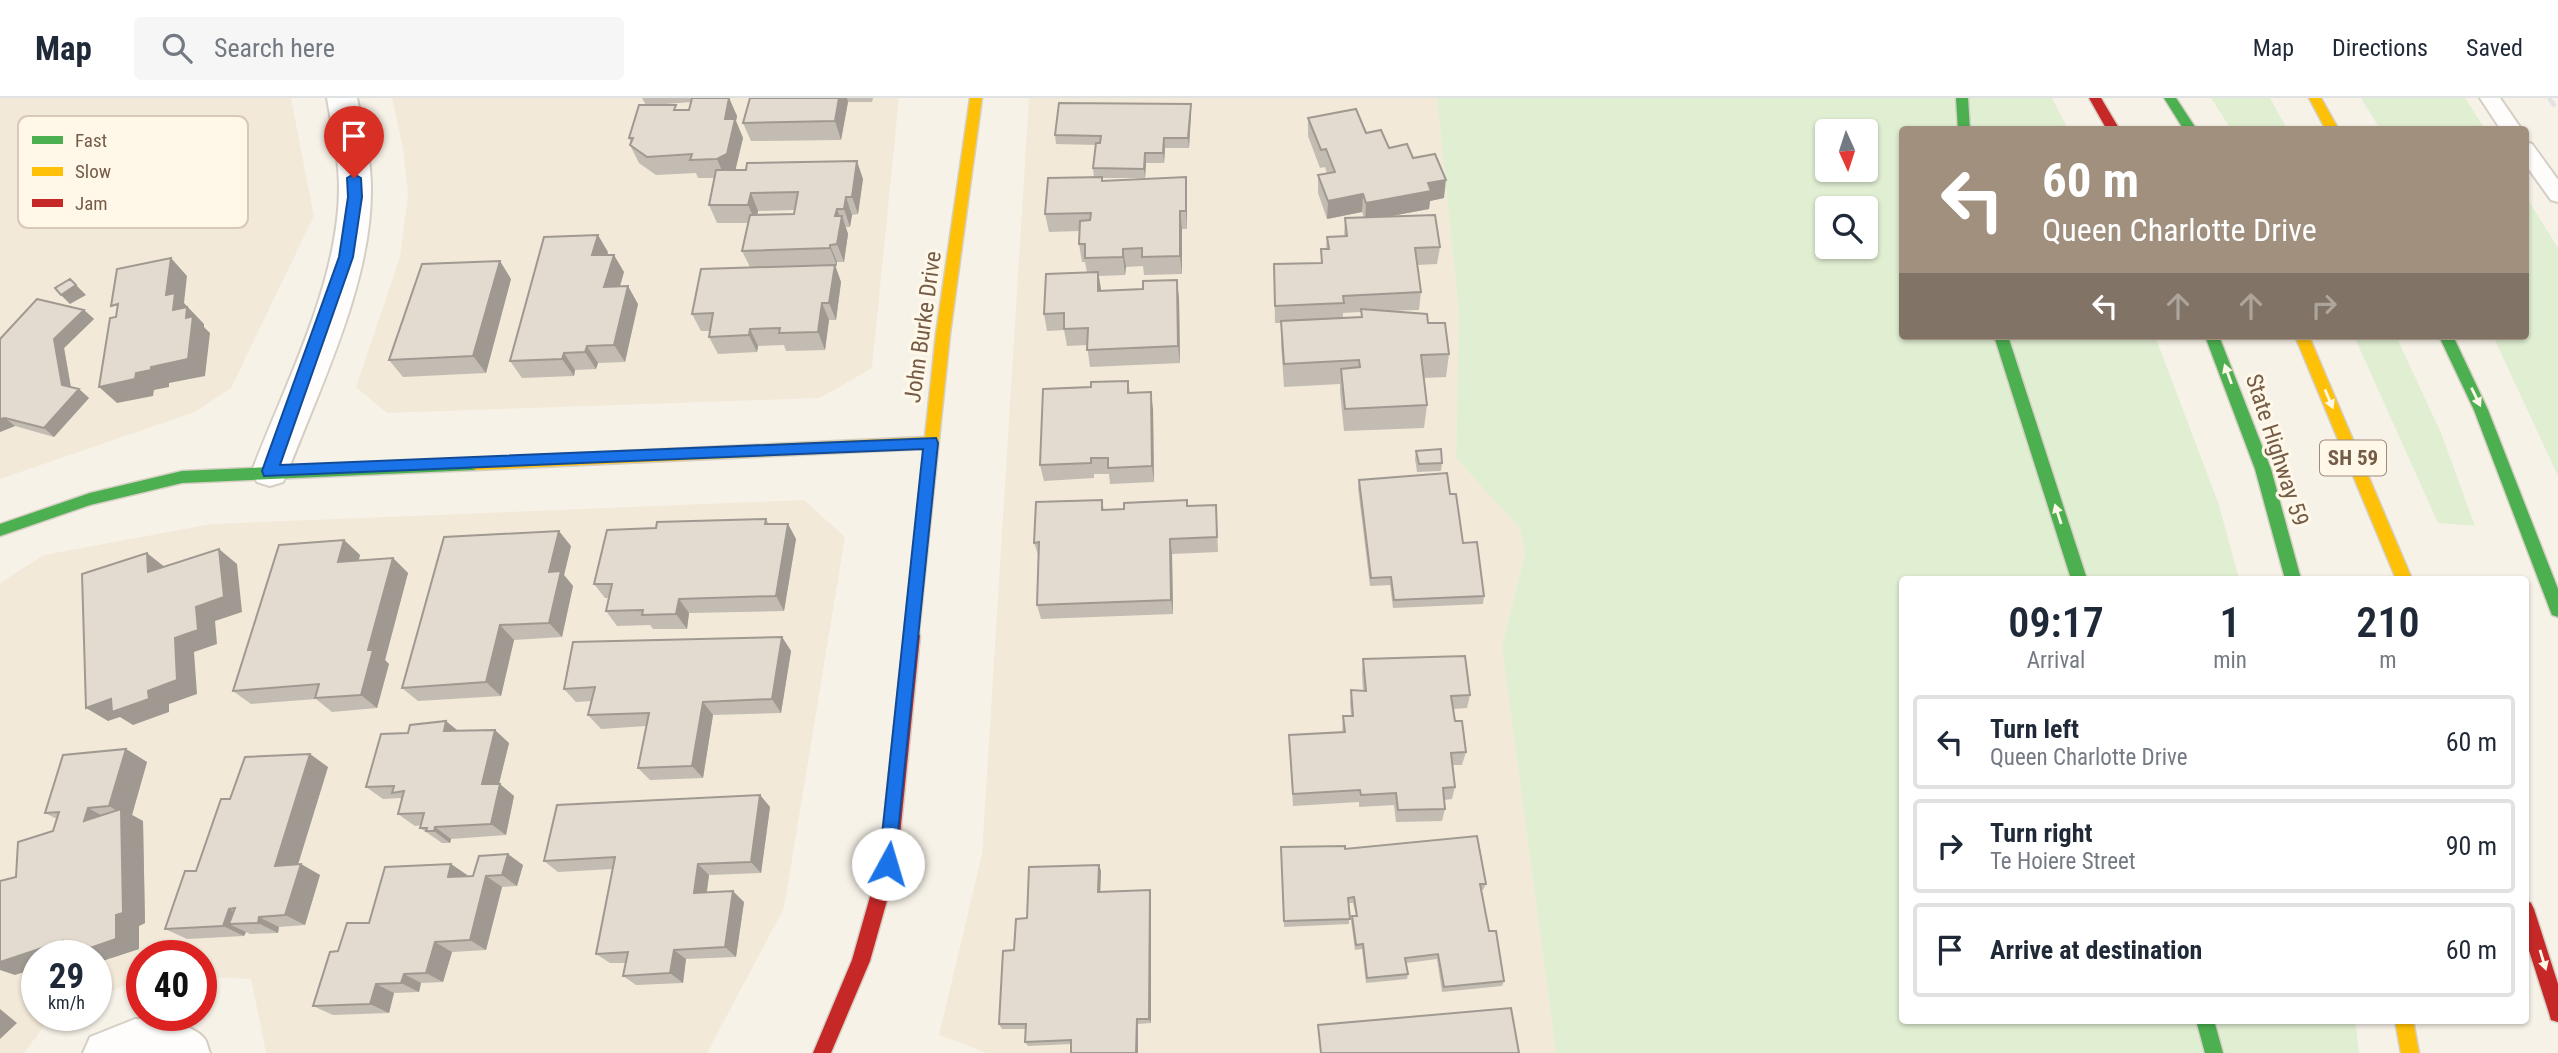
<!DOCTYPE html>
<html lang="en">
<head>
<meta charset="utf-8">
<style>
  body { margin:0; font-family:"Roboto Condensed",sans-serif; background:#f6f6f7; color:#1f2937; height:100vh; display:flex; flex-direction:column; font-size:26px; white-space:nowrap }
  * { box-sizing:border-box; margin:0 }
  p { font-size:23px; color:#747a83 }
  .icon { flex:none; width:38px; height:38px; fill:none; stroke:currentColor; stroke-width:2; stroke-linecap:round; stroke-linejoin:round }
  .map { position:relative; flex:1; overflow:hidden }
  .drawer { position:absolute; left:1899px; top:478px; width:630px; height:448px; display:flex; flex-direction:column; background:#fff; border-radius:7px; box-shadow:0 2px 5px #0004 }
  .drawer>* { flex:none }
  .top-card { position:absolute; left:1899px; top:28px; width:630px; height:214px; border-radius:7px; box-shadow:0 2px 5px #0004; background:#a2907f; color:#fff; overflow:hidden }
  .needle { width:46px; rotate:177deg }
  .fabs { position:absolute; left:1815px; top:21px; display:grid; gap:14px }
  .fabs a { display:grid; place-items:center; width:63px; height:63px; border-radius:7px; background:#fff; box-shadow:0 2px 5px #0004; font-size:35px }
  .speed { position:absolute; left:21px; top:842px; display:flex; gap:14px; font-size:35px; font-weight:700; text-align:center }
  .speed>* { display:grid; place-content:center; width:91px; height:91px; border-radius:50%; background:#fff; box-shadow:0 2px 5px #0004; line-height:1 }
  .speed small { font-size:18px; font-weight:400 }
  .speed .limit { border:10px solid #d22; background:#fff; color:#111 }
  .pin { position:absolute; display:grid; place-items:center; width:60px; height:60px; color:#fff; margin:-72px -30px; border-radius:50% 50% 50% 0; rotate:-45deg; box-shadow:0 0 7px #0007 }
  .pin .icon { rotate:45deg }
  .me { position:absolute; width:77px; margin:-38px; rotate:6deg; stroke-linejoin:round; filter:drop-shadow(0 0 5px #0008) }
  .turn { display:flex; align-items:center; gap:24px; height:147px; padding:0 28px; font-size:32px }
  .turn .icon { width:91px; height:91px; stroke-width:2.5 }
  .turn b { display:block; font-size:49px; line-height:60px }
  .lanes { display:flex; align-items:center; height:66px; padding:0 28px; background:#0003; justify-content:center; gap:35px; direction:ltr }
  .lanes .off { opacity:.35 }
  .eta { display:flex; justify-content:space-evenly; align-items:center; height:119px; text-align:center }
  .eta b { font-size:42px; font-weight:600; line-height:49px }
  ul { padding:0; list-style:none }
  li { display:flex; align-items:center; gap:21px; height:94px; margin:0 14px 10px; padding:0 14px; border:4px solid #e0e1e3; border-radius:7px }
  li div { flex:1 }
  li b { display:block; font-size:26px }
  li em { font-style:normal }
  header { display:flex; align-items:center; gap:42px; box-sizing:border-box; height:98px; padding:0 35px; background:#fff; border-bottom:2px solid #e0e1e3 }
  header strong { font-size:33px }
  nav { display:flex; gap:38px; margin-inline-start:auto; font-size:24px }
  .search { width:490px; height:63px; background:#f6f6f7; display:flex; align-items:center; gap:18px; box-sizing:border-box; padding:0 24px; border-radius:7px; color:#747a83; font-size:26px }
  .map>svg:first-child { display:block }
</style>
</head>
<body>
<header>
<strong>Map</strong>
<div class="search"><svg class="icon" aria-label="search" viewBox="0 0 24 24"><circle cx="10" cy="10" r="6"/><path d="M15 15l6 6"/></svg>Search here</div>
<nav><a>Map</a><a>Directions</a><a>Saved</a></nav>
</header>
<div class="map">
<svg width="2558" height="955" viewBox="0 0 2558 955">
  <rect width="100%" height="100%" fill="#f7f2e8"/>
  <path fill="#f3e9d8" d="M0,0H291L314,118L231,290L195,314L0,381Z
    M392,0H899L872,270L820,300L387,315L356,289L400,159L408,96L403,51Z
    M1029,0H1437L1459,215L1456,359L1520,430L1525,456L1502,549L1556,955H987L939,937L982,756Z
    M804,402L845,439L784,810L707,955H266L251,881L201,879V858H142V880L96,900V858H37V917H59L49,922L24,955H0V485L44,457L211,426Z"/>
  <path fill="#e0eed2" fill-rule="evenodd" d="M1437,0H2052L2068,31L1902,32V238H2155L2219,407L2239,481H1902V922H2355L2359,955H1556L1502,549L1525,456L1520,430L1456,360L1459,215ZM1827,33H1866V72H1827ZM1827,110H1866V149H1827Z
    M2211,0H2270L2287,31H2231Z
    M2361,0H2465L2485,31H2380Z
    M2525,97L2558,150V378L2493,238H2525Z
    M2354,238H2396L2441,335L2475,428L2438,425Z"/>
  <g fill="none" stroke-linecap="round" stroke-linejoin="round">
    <defs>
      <path id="lane" d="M2480,0H2500L2522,32H2501Z
        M2525,44L2532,46L2558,82V104L2551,102L2525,66Z"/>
      <path id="street" d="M327,0H357C363,30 371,60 371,90C372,184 321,286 288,373L283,384L270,388L257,384L252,373C285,286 339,184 339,90C339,59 332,30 327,0Z
        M135,921C153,920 192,925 204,940C207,943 208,951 210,955H83L90,939Z"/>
      <path id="fast" d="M1956,0H1968L1970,32H1958Z
        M2164,0H2176L2197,32H2184Z
        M1994,238H2008L2087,481H2071Z
        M2205,238H2219L2271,371L2301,481H2285L2255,371Z
        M2439,238H2453L2488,312L2558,491V519L2552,517L2550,512L2474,312Z
        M476,360L484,366L476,372L182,385L90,407L0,438V426L90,395L182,373Z
        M2196,922H2214L2223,955H2205Z"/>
      <path id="slow" d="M970,0H982L950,236L918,543L912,545L906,543L904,538L924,351L476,372L471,370L468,366L476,360L925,339L936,236Z
        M2309,0H2321L2339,32H2326Z
        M2295,238H2309L2412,481H2396Z
        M2395,922H2413L2419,955H2401Z"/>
      <path id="jam" d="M2089,0H2101L2120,32H2107Z
        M912,531L918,533L920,538L897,767L870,863L831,955H813L852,862L879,767L904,538L906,533Z
        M2525,802L2531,805L2534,811L2558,886V924L2551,922L2549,915L2525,840Z"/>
    </defs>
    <use href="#lane" stroke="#d5cec5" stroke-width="4"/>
    <use href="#street" stroke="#d5cec5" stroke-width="4"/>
    <use href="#fast" stroke="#d6cfc4" stroke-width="3"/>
    <use href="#slow" stroke="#d6cfc4" stroke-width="3"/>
    <use href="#jam" stroke="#d6cfc4" stroke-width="3"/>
    <use href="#lane" fill="#fefdfc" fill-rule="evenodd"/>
    <use href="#street" fill="#fefdfc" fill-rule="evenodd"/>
    <use href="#fast" fill="#4caf50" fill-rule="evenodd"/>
    <use href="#slow" fill="#ffc107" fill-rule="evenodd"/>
    <use href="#jam" fill="#c62828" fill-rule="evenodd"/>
    <path stroke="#e4e1e4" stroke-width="4.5" stroke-dasharray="10 6" stroke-linecap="butt" d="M2549,0L2558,13"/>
  </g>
  <path fill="#c3bcb2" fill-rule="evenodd" d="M642,0H729L737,18L736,23L743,40L735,72L863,81L858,116L852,117L850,129H846L848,136L844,164H837V168H835L841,184L836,222H829L825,252L786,253L784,247L758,248L757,254L718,256L709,239L710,233H701L692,216L750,169L742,153L748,125H717L709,107L714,80H698L696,75L656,77L639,65L630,47L631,45L629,40L646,7ZM691,4L689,12H678L653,7ZM795,112L794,116L757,117L758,113Z
    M750,0H873L872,4H848L841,42L751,43L743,25Z
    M1191,6V16L1189,50H1165L1164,65H1146L1145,80H1102L1103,83L1186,79L1187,97V131H1182V176L1144,177L1143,168L1126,169L1125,177L1099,178L1101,192L1179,200L1180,265L1090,269L1087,247L1067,248L1064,232L1047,233L1044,216L1087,174L1085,164H1082L1079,146L1080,133L1049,134L1045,116L1094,79L1093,70L1096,47L1056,46L1055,37Z
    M1308,20L1366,35L1389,50L1413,60L1444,100L1430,103L1429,111L1385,119L1440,149L1437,166L1417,167L1421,194L1419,212L1385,213L1428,225L1449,256L1446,279L1424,280L1427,307L1424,330L1344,333L1340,294V286L1284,289L1281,246V225H1275L1274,166L1321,165V151H1326L1327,139L1344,138L1345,120H1364L1362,114L1327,121L1318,95V77L1327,75L1325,69L1320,70L1308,38ZM1361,214V219L1343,220V215Z
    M608,154L607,157L624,174L620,189L638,206L625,264L598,265L596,271L575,272L574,278L522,280L510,263Z
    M511,181L486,275L403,279L389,262Z
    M84,212L94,221L64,250L71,289L79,291L89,300L54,339L15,328L0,334V241Z
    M1128,283L1130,295L1153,311L1154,384L1110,386L1109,376H1094V380L1044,383L1040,367Z
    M1416,353L1442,365L1441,373L1417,374L1415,361Z
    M1359,382L1450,396L1463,445L1484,498L1483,506L1393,510L1390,487L1370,488L1358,390Z
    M1102,402L1104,412L1216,407L1218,454L1172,456L1173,516L1041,521L1037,507L1039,459L1034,445Z
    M766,421L769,426H788L796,441L784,513L689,515L687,531H653L650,527L617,528L606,513L609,500H605L594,486L656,430Z
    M344,442L360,457L359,462L393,460L408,475L385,562L389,566L377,610L332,614L316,601L251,606L233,593Z
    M571,448L564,477L573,488L562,539L514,542L501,598L418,603L402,590Z
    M782,539L791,553L781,615L713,617L703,680L650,682L638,670L646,628L601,631L588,617L592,603L576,604L564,591Z
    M1363,561L1470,597L1467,610L1453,611L1455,623L1466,654L1462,667H1452L1455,689L1452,701L1444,702L1445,711L1442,723L1396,724L1394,707L1359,709V704L1293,708L1289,637L1342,634L1343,618H1351L1350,606L1351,592L1363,593L1362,575Z
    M457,633L509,645L499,686L514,698L506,737L451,741L450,745H442L420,730L421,727L415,728L398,716L402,702L400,700L383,701L366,689Z
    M126,651L147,664L132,717L143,723L145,825L139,828V851L96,865V858H37L15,877L16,779L53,733L57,721L45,715Z
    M328,669L298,767L301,766L320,777L305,827L279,829L278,835L250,836L246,834L244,838L187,841L165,831L196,773L230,701Z
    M760,697L770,709L761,775L709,777L707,794L744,804L736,859L686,861L683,885L636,887L623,878L625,865H610L596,856L613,771L558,774L544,763Z
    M1281,749L1345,751L1486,786L1483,792H1481L1489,833L1504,883L1502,888L1442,894L1437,861L1406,865L1408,876L1407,881L1366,885L1362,851L1355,852L1351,823L1352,818H1356L1353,805H1349V826L1284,829Z
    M451,766L467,777V779L473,778L523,767L517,788L502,789L486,852L452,854L443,884L421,885L419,894L394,895L389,915L333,917L313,908L338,853L369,825Z
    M1099,767L1101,773L1100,794L1151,797V925L1138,926L1071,946L1028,948L1025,944V931H1002L999,926L1014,852L1027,820Z"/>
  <path fill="#9f9991" d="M729,0L737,18L736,23L743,40L735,74L725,80L717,61Z
    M839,0H847L848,4L841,42L835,23Z
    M1191,6V16L1189,50L1188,40Z
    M1164,40L1165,50L1164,65L1163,55Z
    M1145,55L1146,65L1145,80L1144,71Z
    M857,63L863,81L858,116L852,99Z
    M1186,79L1187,97V131L1186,113Z
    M1446,82L1444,100L1430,103L1429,111L1365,123L1366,105L1428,85Z
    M751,95L758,113L756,125L748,107Z
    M1363,96L1362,114L1327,121L1328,103Z
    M846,99L852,117L850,129L844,111Z
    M837,111L841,123L842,118L848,136L844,164L837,146L835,118Z
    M1180,113L1182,131V176L1180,158Z
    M598,137L608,154L602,175L592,157Z
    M830,147L837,164V168L830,150Z
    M1123,151L1126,169L1125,177L1123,159Z
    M614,157L624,174L614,207L604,189Z
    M171,160L187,178L184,205L204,226V229L210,235L205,278L169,285V289L154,292L153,298L117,305L99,289L151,269L173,212L166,197Z
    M500,163L511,181L486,275L473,258Z
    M835,167L841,184L836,222L829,205Z
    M1098,174L1101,191V210L1098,193Z
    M70,181L86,197L70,206L61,197Z
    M1177,182L1179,200L1180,265L1178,248Z
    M628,188L638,206L625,264L614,247Z
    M822,205L829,222L825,252L818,234Z
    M84,212L94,221L64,250L72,296L62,287L54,241Z
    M750,231L758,248L757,254L749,237Z
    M587,248L598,265L596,271L585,254Z
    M564,255L575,272L574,278L562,261Z
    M79,291L89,300L54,339L44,330Z
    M1151,294L1153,311L1154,384L1152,368Z
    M5,320L15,328L0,334V321Z
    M788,426L796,441L784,513L776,498Z
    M559,433L571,448L564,477L573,488L562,539L549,525V474Z
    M1170,441L1172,456L1173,516L1171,502Z
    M344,442L360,457L354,479L338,464Z
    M219,451L237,466L242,514L215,523L217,546L194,554L197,596L169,606V614L133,627L120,619L108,623L86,610L111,601L148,593L175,540L196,509Z
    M147,455L166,470L148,474Z
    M393,460L408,475L385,562L389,566L377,610L361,597L368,552Z
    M679,501L689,515L687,531L676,516Z
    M500,527L514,542L501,598L486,584Z
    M782,539L791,553L781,615L772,601Z
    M703,604L713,617L703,680L692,668Z
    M446,623L462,636L444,633Z
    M495,632L509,645L496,698L482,686Z
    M126,651L147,664L132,717L143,723L145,825L139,828V851L96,865V858H37V870L15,877L0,872V864L116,817L121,715L109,708Z
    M310,656L328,669L294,779L275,768Z
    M500,686L514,698L506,737L491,726Z
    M760,697L770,709L761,775L751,764Z
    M88,710L110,722L84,723Z
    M435,729L451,741L450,745L434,733Z
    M508,756L523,767L517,788L502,777Z
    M301,766L320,777L305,827L285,817Z
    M451,766L467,777L464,790L448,779Z
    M698,766L709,777L705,806L694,795Z
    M1099,767L1101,773L1100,800L1098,794Z
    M486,778L502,789L486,852L470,842Z
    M1150,792L1151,797V925L1149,921Z
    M733,793L744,804L736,859L725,849Z
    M229,811L250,821L229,826L246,834L244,838L223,828Z
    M259,819L279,829L278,835L258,825Z
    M435,844L452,854L443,884L426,875Z
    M674,852L686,861L683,885L670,875Z
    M404,876L421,885L419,894L401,885Z
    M376,886L394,895L389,915L370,906Z
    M0,911L17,925L0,941Z
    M1137,921L1138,926V955H1136Z"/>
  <path fill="#e3dbcf" stroke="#9f9991" stroke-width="2" d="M692,0H729L725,21H735L727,56L717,61L690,62L692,56L647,59L630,47L633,40H629L639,7H676L674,12H689Z
    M750,0H839L835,23L743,25Z
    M1059,5L1191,6L1188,40H1164L1163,55H1145L1144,71L1093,70L1096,45H1100L1101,38L1055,37Z
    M1356,11L1366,35L1381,32L1389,50L1407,46L1413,60L1435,56L1446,82L1428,85L1431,93L1366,105L1363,96L1328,103L1318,77L1335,74L1326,51L1321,52L1308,20Z
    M857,63L852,99H846L844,111H837L835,118H842L837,146L830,147V150L742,153L750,117L794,116L798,94L751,95L748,107H709L716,72H746L747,65Z
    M1102,79V83L1186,79V113H1180V158L1142,159V150L1123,151V159L1085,160V146H1079L1080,123L1090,122L1091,115L1045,116L1048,80Z
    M1435,117L1440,149L1415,150L1421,194L1343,198L1344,205L1275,208L1274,166L1322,165L1321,151H1329L1327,139L1347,138L1345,120Z
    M598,137L592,157H614L604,189L628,188L614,247L587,248L585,254L564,255L562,261L510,263L544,139Z
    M171,160L166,197L175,195L173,212L187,209L186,220L193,218L188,261L151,269V272L136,275L135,281L99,289L110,220L116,219L118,206L111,208L117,171Z
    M500,163L473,258L389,262L422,166Z
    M835,167L829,205H822L818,234L779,235L780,230L750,231L749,237L709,239L713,215L692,216L701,171Z
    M1098,174V193L1143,191V183L1177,182L1178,248L1087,252L1088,230L1064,231V215L1044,216L1046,176Z
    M70,181L76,187L61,197L55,190Z
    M37,201L84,212L54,241L62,287L79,291L44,330L5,320L0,321V241Z
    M1361,211L1427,216L1428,225H1445L1449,256L1421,257L1427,307L1345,311L1341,271L1360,269L1359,262L1284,266L1281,223L1362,219Z
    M1128,283V295L1151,294L1152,368L1108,370V360H1091V365L1040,367L1043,291L1091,289V284Z
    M1441,351L1442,365L1419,366L1416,353Z
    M1447,375L1450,396H1456L1463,445L1477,444L1484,498L1394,502L1391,479L1371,480L1359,382Z
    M1102,402V412L1124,411V405L1187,402V408L1216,407L1217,439L1170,441L1171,502L1037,507L1039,444L1034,445L1036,404Z
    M766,421L765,426H788L776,498L679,501L676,516L642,517L643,512L606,513L612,486H594L607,432L656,430L657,424Z
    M559,433L549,474L561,473L549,525L500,527L486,584L402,590L444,439Z
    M344,442L338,464L393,460L368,552H373L361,597L315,600L319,586L233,593L279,447Z
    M219,451L224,499L196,509L198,532L175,540L177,582L148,593L149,601L112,614L111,601L86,610L82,476L147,455L148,474Z
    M782,539L772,601L703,604L692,668L638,670L649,615L588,617L595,589L564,591L573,544Z
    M1465,558L1470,597L1451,598L1455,623H1462L1466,654L1451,655L1455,689L1443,690L1445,711L1398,712L1396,695L1361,697L1360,692L1293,696L1289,637L1345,634L1343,618H1353L1351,592L1366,593L1363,561Z
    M446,623L444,633L495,632L482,686H500L491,726L435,729L434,733H426L427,730H420L424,715L398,716L404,693L392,695L394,688L366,689L381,636L408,635L410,627Z
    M126,651L109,708L88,710L84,723L121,711L123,815L116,817V841L67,858H62L63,843L0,864V783L16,779L18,744L53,733L59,714L45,715L63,657Z
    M310,656L275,768L301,766L285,817L259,819L258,825L229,826L235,810L229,811L223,828L165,831L185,773H196L221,701H230L245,659Z
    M760,697L751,764L698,766L694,795L733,793L725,849L674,852L670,875L623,878L628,854L596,856L615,759L544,763L557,707Z
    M1477,738L1486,786H1480L1489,833H1496L1504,883L1444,889L1438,856L1405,860L1408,876L1367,880L1363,846L1356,847L1352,818H1357L1354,799L1348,800L1350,821L1284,823L1281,749L1345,748V751Z
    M508,756L502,777L486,778L470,842L435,844L426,875L404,876L401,885L376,886L370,906L313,908L330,854L338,853L347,825H369L385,769L451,766L448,779L473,778L479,758Z
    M1099,767L1098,794L1150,792L1149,921H1137L1136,955H1071V942L1025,944L1026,926H999L1003,853L1014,852L1016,821L1027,820L1029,769Z
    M1511,910L1519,955H1321L1318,927Z"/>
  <defs><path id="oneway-solid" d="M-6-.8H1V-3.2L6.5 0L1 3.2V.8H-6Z" transform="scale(1.75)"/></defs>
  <g fill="#fff8e9">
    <use href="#oneway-solid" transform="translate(2228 276) rotate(-110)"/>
    <use href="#oneway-solid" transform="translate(2476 299) rotate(64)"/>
    <use href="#oneway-solid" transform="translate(2329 301) rotate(67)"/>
    <use href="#oneway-solid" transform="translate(2058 416) rotate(-108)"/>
    <use href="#oneway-solid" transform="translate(2543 862) rotate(73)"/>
  </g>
  <path fill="#1a73e8" stroke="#114b97" stroke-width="2" d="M354,76L361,80L362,99L353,159L280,367L936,340L938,345L894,773L888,775L881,773L879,766L923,351L264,378L262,373L339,159L348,99L347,80Z"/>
  <g text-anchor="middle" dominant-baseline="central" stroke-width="6" stroke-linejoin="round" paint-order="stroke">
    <rect fill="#fff8e9" stroke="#9e8b78" stroke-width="2" x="2320" y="342.5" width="66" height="35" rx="5"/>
    <g font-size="21" font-weight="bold" fill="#755c47">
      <text x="2353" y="360">SH 59</text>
    </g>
    <g font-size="23" fill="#755c47" stroke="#fff8e9">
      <text transform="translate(923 229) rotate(-82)">John Burke Drive</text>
      <text transform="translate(2277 352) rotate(72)">State Highway 59</text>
    </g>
  </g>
  <rect x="18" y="18" width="230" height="112" rx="10" fill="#fff8e9" stroke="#d6c9b8" stroke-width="2"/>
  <rect x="32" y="38" width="31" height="8" fill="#4caf50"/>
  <rect x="32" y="69" width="31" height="9" fill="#ffc107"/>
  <rect x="32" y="101" width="31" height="8" fill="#c62828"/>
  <g font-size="19" fill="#755c47">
    <text x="75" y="49">Fast</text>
    <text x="75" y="80">Slow</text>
    <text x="75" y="112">Jam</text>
  </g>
</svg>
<div class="fabs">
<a><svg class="needle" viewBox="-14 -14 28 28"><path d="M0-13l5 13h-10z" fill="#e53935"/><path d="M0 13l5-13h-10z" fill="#747a83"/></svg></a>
<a><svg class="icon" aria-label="search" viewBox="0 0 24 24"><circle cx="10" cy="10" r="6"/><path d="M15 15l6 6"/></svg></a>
</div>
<div class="speed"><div>29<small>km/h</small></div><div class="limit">40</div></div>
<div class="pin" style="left:354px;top:80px;background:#d93025"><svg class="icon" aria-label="arrive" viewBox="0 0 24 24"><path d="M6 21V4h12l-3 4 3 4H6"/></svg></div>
<svg class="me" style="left:888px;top:766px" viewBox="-20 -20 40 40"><circle r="19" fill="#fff"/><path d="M0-13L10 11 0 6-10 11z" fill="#1a73e8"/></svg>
<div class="top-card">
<div class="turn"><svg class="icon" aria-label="left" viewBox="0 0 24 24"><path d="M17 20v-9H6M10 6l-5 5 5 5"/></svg><div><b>60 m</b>Queen Charlotte Drive</div></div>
<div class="lanes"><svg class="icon" aria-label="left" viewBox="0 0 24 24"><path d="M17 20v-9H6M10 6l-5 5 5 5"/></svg><svg class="icon off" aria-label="ahead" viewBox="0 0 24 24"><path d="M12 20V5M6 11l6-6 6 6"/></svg><svg class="icon off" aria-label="ahead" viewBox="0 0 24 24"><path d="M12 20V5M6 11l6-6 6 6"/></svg><svg class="icon off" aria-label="right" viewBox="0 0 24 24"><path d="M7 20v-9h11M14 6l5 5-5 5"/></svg></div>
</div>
<section class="drawer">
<div class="eta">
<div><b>09:17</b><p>Arrival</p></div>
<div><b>1</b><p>min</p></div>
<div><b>210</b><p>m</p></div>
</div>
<ul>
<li><svg class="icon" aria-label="left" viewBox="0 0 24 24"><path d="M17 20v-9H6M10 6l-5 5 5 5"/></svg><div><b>Turn left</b><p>Queen Charlotte Drive</p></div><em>60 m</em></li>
<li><svg class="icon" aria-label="right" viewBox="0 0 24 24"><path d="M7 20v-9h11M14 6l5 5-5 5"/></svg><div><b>Turn right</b><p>Te Hoiere Street</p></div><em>90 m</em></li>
<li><svg class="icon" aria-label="arrive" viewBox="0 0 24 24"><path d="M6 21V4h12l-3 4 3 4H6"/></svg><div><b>Arrive at destination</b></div><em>60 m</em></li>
</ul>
</section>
</div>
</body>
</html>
